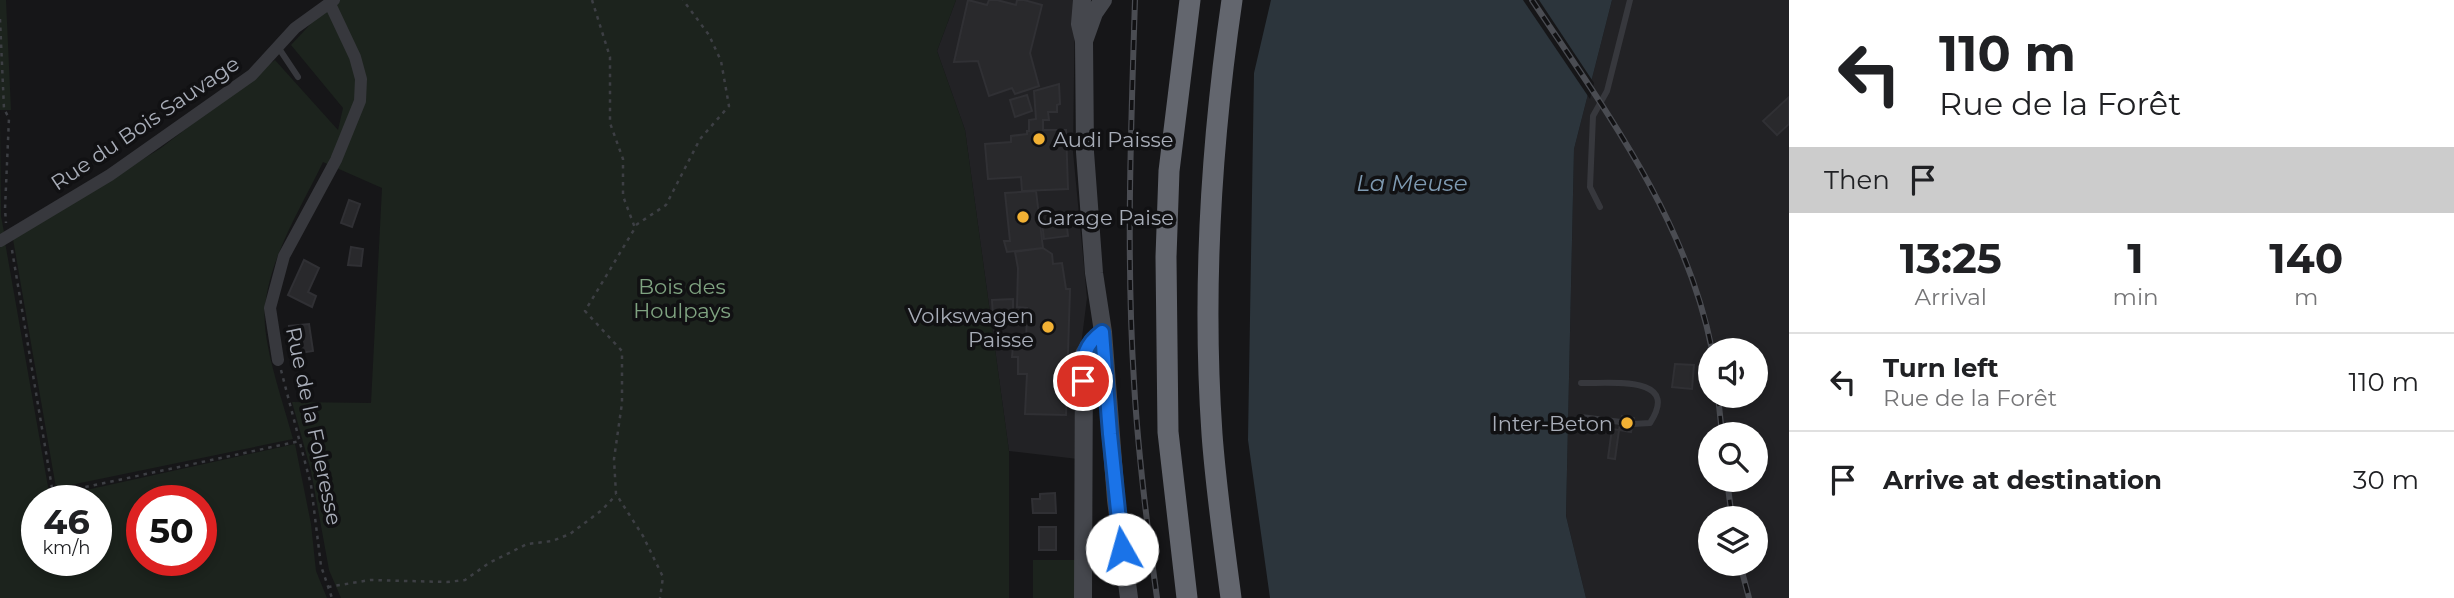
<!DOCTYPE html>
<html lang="en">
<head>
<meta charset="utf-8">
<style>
  body { margin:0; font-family:Montserrat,sans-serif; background:#f2f2f2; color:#202124; height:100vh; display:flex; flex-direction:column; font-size:26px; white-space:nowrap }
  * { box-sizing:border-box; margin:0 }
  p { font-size:23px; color:#757577 }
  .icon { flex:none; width:38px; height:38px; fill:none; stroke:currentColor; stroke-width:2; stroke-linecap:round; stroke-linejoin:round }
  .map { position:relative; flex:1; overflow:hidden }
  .sheet { display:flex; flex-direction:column; background:#fff; width:665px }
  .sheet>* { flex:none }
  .top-card { background:#fff; color:#202124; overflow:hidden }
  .buttons { position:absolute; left:1698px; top:338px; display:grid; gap:14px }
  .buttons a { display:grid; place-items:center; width:70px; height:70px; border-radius:50%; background:#fff; box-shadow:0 4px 10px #0003; font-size:35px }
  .speed { position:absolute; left:21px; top:485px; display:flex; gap:14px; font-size:35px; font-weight:700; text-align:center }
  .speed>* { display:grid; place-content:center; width:91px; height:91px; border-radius:50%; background:#fff; box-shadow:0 4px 10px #0003; line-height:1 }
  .speed small { font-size:18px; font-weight:400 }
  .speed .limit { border:10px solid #d22; background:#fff; color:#111 }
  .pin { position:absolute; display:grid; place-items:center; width:60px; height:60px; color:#fff; margin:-30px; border:4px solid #fff; border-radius:50%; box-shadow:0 2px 7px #0007 }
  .me { position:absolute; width:77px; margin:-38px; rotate:353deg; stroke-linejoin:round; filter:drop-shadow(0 0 5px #0008) }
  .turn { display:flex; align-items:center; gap:24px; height:147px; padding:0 35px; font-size:32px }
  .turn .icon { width:91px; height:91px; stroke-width:2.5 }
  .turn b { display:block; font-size:49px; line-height:60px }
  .then { display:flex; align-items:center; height:66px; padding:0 35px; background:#0003; gap:14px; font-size:26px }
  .eta { display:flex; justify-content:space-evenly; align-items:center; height:119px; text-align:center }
  .eta b { font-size:42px; font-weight:700; line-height:49px }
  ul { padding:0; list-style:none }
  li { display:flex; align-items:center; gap:21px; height:98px; padding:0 35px; border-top:2px solid #e0e0e0 }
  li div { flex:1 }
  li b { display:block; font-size:26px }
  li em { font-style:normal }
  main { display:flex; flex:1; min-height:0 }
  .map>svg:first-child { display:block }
</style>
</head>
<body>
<main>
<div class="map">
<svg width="1789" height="598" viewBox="0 0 1789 598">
  <rect width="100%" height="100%" fill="#161618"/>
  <path fill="#222225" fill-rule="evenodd" d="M956,0H1075L1073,152L1087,298L1080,353L1078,459L1009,451L965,130L937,51Z
    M1612,0H1789V598H1586L1566,516L1574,149ZM1710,350H1755V396H1710ZM1710,434H1755V480H1710ZM1710,518H1755V564H1710Z"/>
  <path fill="#1c231d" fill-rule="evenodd" d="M0,0H6L11,110H0L1,216L4,232L0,235Z
    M333,0H956L937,51L965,130L1009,451V598H341L329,570L311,471L292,402L371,403L382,188L323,162C301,208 270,256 265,307C261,342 284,404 293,439L56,488L13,239L161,148L275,60L338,130L343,108L291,45Z
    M5,242L50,498L295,444L311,524L316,571L327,598H0V246ZM37,500H96V560H37ZM142,500H201V560H142Z
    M1033,560H1077L1076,598H1033Z"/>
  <path fill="#2c353c" d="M1271,0H1612L1574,149L1566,516L1586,598H1270L1248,440L1254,73Z"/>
  <path fill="#161618" d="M1523,0H1539L1594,83L1590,99Z"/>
  <path fill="#29292c" stroke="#303034" stroke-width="2" d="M968,0L987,5L989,0H997L1016,5L1017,0H1024L1042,5L1030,53L1039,86L1015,94L1012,88L989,96L978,61L954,62Z
    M1059,84L1060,104L1057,105V112H1048L1049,120H1043V130H1066L1068,189L1022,191L1021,177L988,179L985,144L1011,142V136L1027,134V131H1029V120L1036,119L1034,91Z
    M1027,95L1032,111L1015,117L1010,100Z
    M1789,97V124L1777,135L1763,121Z
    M1036,191L1043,248L1007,252L1004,241H1010L1005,193Z
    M349,200L360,204L352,227L341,223Z
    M1066,219L1068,236L1044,239L1042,222Z
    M351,247L363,249L361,266L348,265Z
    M1043,248L1052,254L1053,264L1062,263L1066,289H1070L1066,415L1025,414L1027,374H1018V357H1012L1013,346H1026L1027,308L1017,307L1018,268L1015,252Z
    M304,260L319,268L308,292L316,296L312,307L288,295Z
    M1013,299V316L993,317L992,300Z
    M309,324L313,351L293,354L289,326Z
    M1675,364L1694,365L1692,389L1672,387Z
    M1622,416L1634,418L1631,432L1619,430Z
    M1612,429L1619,430L1615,459L1608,458Z
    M1055,493L1056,513H1033L1032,499H1040V494Z
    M1039,527H1056V550H1039Z"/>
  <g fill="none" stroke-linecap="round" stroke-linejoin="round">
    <path stroke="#3d3f44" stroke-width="2.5" stroke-dasharray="3.5 5" stroke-linecap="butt" d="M592,0L610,57V123L623,159V196L635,228L585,311L622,351V403L614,459L616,494L643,536L663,577L660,598
      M0,19L4,109L9,118L5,209L6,223
      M636,225L666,205L700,139L729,106L721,61L709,35L683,0
      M12,250L53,494L300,441
      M281,370L311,485L321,566L332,598
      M328,587L370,580L447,582L465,580L489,563L527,544L552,541L570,534L602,510L616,495"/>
    <path stroke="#37383d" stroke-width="6" d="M278,47L298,77
      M1600,207L1590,187L1593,116L1607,91L1630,0
      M1581,383C1608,384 1682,374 1650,423L1633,424
      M1581,417L1621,422"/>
    <path stroke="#37383d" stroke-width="12" d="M0,241L110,175L252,75L295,28L334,0
      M278,360L270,308L284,256L336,160L360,101L361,79L355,57L330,4"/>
    <path stroke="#45474d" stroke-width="18" d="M1082,0L1080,24L1084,41L1085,152L1094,273L1103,332L1116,500L1129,598
      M1084,41L1094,13L1103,0
      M1083,598L1084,354L1093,340L1103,332"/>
    <path stroke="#63666e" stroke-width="21" d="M1187,598L1168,432L1166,257L1169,171L1190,0
      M1231,598C1224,544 1216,489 1212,434C1202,289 1211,144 1232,0"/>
    <defs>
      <path id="rail" d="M1135,0C1131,127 1126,255 1134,382C1138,454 1147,526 1157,598
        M1532,0C1605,110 1686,218 1712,350
        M1718,396L1722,434
        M1727,480L1732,518
        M1740,564L1749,598"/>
    </defs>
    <use href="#rail" stroke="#4a4c52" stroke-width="6"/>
    <use href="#rail" stroke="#111113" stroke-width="3.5" stroke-dasharray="10" stroke-linecap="butt"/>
  </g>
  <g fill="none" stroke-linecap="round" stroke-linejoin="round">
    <defs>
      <path id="route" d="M1083,381C1084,358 1082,347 1102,332L1110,434L1122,549"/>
    </defs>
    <use href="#route" stroke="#114b97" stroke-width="18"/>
    <use href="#route" stroke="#1a73e8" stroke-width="12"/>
  </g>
  <g fill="#f2b134" stroke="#111113" stroke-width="2.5">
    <circle cx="1039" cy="139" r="7"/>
    <circle cx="1023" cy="217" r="7"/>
    <circle cx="1048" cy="327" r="7"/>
    <circle cx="1627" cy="423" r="7"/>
  </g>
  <g text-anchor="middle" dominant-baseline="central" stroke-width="7" stroke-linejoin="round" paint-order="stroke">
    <g font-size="21" fill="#a8adb8" stroke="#111113">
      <text transform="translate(145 123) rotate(-34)">Rue du Bois Sauvage</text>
      <text transform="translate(314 426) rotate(78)">Rue de la Foleresse</text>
    </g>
    <g font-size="21" fill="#a8adb8" stroke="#111113" text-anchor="start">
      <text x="1053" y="139">Audi Paisse</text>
      <text x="1037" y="217">Garage Paise</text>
      <text x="1034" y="315" text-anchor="end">Volkswagen<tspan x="1034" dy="24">Paisse</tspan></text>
      <text x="1613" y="423" text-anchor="end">Inter-Beton</text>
    </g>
    <g font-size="21" fill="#7fa381" stroke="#111113">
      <text x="682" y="286">Bois des<tspan x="682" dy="24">Houlpays</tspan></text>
    </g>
    <g font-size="23" font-style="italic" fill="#7f9bb3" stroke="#111113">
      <text x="1412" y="183">La Meuse</text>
    </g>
  </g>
</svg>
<div class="buttons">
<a><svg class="icon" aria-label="sound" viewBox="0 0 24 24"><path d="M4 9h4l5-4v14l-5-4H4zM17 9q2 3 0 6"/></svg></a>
<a><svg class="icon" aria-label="search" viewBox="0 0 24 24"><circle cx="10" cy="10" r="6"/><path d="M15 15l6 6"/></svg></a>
<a><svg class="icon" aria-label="layers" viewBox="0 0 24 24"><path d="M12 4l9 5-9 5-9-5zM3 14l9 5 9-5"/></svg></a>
</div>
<div class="speed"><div>46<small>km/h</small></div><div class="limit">50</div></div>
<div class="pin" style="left:1083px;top:381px;background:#d93025"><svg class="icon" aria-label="arrive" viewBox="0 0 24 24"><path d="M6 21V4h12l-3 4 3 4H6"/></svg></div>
<svg class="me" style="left:1122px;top:549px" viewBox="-20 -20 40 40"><circle r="19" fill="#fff"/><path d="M0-13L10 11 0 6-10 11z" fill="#1a73e8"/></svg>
</div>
<section class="sheet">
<div class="top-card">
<div class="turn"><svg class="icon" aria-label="left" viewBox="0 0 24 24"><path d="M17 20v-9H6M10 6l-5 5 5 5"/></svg><div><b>110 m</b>Rue de la Forêt</div></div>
<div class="then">Then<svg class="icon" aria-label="arrive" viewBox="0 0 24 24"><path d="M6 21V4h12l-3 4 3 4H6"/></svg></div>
</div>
<div class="eta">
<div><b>13:25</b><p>Arrival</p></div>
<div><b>1</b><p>min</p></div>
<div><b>140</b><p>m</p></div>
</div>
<ul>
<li><svg class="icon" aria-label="left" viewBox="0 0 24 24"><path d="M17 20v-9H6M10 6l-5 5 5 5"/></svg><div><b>Turn left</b><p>Rue de la Forêt</p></div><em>110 m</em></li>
<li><svg class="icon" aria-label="arrive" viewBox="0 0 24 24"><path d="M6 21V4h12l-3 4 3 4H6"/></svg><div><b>Arrive at destination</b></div><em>30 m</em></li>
</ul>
</section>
</main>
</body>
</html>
